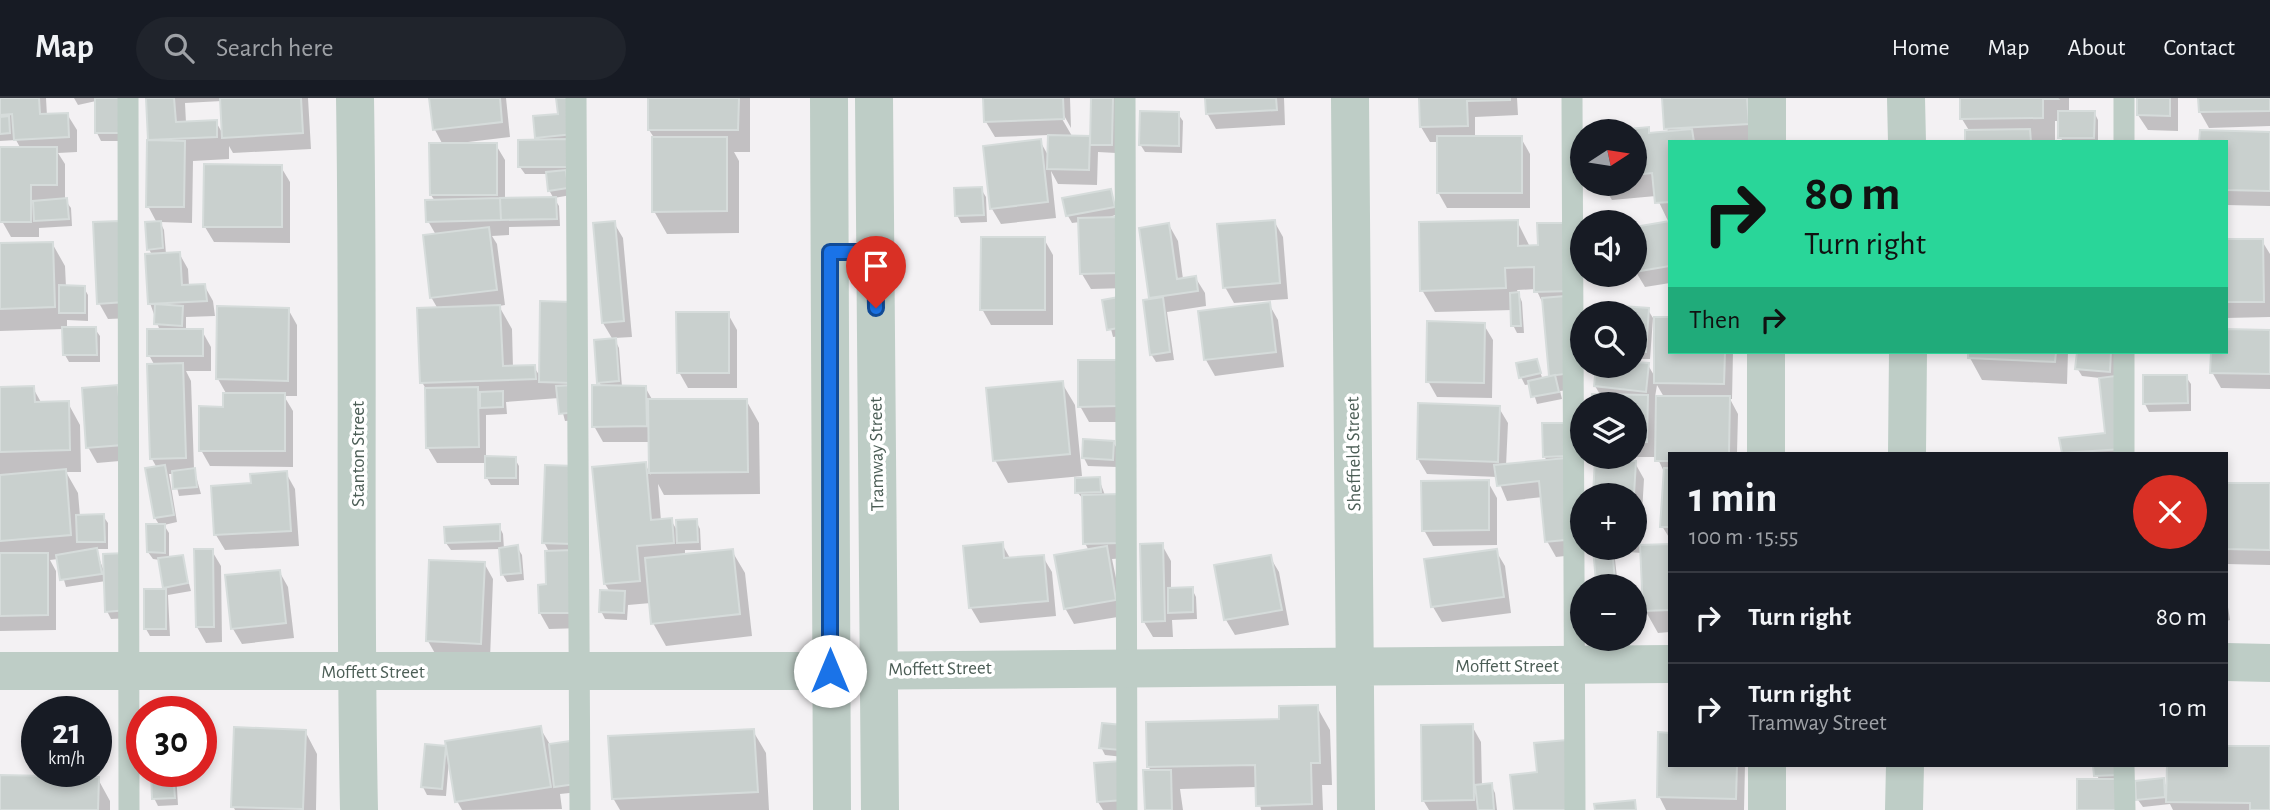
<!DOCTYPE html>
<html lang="en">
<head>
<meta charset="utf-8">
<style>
  body { margin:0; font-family:"Alegreya Sans",sans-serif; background:#20242c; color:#f1f3f6; height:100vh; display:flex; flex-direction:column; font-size:26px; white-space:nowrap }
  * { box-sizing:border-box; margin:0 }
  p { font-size:23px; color:#9ea1a6 }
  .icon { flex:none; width:38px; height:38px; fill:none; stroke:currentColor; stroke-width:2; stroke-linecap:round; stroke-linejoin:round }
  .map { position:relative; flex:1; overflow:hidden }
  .details { position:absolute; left:1668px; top:354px; width:560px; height:315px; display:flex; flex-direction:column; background:#171b24; border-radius:0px; box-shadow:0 4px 10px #0003 }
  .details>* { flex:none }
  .top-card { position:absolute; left:1668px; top:42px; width:560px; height:214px; border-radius:0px; box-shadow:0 4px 10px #0003; background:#29d699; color:#111; overflow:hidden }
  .needle { width:46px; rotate:78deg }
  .buttons { position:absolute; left:1570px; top:21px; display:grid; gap:14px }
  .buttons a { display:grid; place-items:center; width:77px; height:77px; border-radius:50%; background:#171b24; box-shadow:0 4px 10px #0003; font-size:35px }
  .speed { position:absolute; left:21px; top:598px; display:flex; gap:14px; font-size:35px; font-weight:700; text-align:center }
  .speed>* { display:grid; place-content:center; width:91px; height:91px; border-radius:50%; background:#171b24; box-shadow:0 4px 10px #0003; line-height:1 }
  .speed small { font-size:18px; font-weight:400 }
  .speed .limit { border:10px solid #d22; background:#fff; color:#111 }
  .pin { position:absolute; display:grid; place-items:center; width:60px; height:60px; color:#fff; margin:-72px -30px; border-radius:50% 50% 50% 0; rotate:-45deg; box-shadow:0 0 7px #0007 }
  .pin .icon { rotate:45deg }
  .me { position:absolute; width:77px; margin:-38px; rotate:0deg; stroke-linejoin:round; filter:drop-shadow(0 0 5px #0008) }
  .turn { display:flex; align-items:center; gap:24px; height:147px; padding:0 21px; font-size:32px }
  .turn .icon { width:91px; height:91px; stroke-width:2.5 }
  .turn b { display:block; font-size:49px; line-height:60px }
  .then { display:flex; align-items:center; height:66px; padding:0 21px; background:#0003; gap:14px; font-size:26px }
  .round { display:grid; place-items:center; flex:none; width:74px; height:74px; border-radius:37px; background:#20242c }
  .headline { display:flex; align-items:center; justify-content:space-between; height:119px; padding:0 21px }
  h1 { font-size:42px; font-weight:700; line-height:52px }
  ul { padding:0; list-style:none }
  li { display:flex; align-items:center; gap:21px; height:91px; padding:0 21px; border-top:2px solid #363941 }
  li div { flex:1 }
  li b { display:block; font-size:26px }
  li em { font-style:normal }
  header { display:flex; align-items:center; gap:42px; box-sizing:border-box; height:98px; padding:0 35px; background:#171b24; border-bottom:2px solid #363941 }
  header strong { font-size:33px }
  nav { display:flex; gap:38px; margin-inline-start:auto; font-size:24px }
  .search { width:490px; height:63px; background:#20242c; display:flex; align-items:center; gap:18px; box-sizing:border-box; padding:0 24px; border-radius:38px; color:#9ea1a6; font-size:26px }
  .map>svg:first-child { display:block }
</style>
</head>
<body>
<header>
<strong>Map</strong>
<div class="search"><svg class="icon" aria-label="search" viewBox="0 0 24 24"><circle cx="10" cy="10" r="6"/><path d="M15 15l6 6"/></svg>Search here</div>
<nav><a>Home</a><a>Map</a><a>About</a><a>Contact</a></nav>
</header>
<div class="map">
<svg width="2270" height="712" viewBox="0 0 2270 712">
  <rect width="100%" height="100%" fill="#f3f1f3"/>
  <path fill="#0003" fill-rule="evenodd" d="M0,0H46L47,18L67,16L77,32V54L58,55L65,66V102L71,110L72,128L39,130V139H11L2,123L0,51H21L16,42L0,43Z
    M74,0H122L123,43H101L97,35L96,3L78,7Z
    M148,0H308L311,51L233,55L229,48V61L193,63L192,125L160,124L164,132L166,156L179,155L188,171L189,188L204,187L213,203L215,218L186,219V233H202L211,249V273H186L191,283L194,371L201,396L179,398L174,376H169L177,424L164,427L169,435V461L182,459L191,493L168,497L170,538H150L146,531V493H167L160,462L153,461L148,454L160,428L155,420L147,372L157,370L152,361L155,268L149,257L160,233L150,205L152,157L149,151L157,125L148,108L151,44ZM222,3L224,38L216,24L186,25L185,5Z
    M431,0H506L510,39L468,44L496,47L505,62V102L554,101L549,92L548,76H525L520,69L539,43L537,39L560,17L558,0H576L571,97L554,100L559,108L560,128L509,129V137L492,138L497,146L505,207L499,208L512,231L513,270L534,269L541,280L542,205L579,322L565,323L559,300L506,304L507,316L486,317V360L515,361L519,368V387H491L487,380V365H437L428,350L427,293L422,284L438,211L431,199L436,137L428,123L435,103L431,97L443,47L435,32Z
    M650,0H750V54H734L739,63V135L667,136L654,113L655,41L649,32Z
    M985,0H1070L1071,30L1061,12L1058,14L1072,38L1089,40L1092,46L1093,0H1115L1116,55L1098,54L1097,87L1058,86L1051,73L1056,120L1001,126L992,111L1040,43L1049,59V37L995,39L986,24Z
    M1206,0H1284L1285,27L1216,31L1207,15Z
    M1420,0H1517L1518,17L1475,19V40H1521L1530,56V110H1447L1438,94L1439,44H1430L1421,29Z
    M1664,0H1758L1760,44H1670V185L1645,189L1636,174L1669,125L1656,98L1612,102L1602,86H1634V33H1626L1648,31L1651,36L1668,35Z
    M1962,0H2069V15L2094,14L2098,22V44H2062L2060,23H2055V42L1967,44L1970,34L1962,21Z
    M2139,0H2178V33L2148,32L2138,17Z
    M2200,0H2270V28L2209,30L2200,14Z
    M1178,16L1183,23L1182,55L1145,54L1140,46Z
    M2270,36V108L2226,107V44Z
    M281,69L290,84V145L214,144L205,129Z
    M981,91L986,99L987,124L961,125L957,117Z
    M1111,93L1118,116L1104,121L1127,190L1091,191L1082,176L1080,124L1072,125L1068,118Z
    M1274,123L1283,139L1288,201L1234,205L1225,189Z
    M1517,123L1530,149H1540L1569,126L1580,291L1560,293L1562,301L1537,306L1531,286L1525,287L1521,279L1536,263L1543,282L1552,280L1544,208L1536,191L1517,192L1522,204L1524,235H1517L1513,227V212L1435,214L1422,192Z
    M614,125L623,140L632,239L614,240L619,250L622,289H645L653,303L746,302L759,325L760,396L664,397L658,386L661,423L671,422L678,434L696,423L700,431L701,452H685V458L732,453L745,475L752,538L666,548L653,525L651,505L628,507L627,522L605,521L601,513L610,494L605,486L645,366L651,377V344H603L594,328L602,289L599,284L613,242L603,225L595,127Z
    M95,126L133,220L108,221L99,205Z
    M1169,127L1178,143L1183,181L1195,179L1205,195L1206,208L1167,214L1174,262L1156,264L1151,256V199Z
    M1044,141L1053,157V227H991L982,211Z
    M2226,143H2262L2270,156V219L2226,220Z
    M52,145L65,168L66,189L84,190L88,197V223L67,222V231H95L100,238V264H69L65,257L64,231L0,233V147Z
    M1104,203L1127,237L1113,239Z
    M1269,206L1278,222L1284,269L1215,278L1206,262L1200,215Z
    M1623,210L1648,212L1653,220L1650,261H1634V215H1623Z
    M288,211L297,227V298H284L293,313V369L210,368L201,352L225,310L227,297L218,281Z
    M728,216L737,232V290H688L679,274Z
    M1484,227L1493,242L1492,300L1437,299L1428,283Z
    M2226,232L2270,233V291L2221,290L2212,274V254H2226Z
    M1670,254H1733L1732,301H1730L1738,316L1737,355H1670V441L1662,428L1666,378L1657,359H1634V306H1594V297L1601,298L1595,288L1597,268L1648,267L1655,279ZM1657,287L1664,299H1655Z
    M1970,254H2068L2067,286L1982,282L1970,260Z
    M2078,254H2127L2130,355H2063L2061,342L2107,336L2100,280L2082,278L2077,270Z
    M1116,264L1126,324H1089L1080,308Z
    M2186,279L2191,286V313L2149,314L2145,306Z
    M1062,285L1075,307L1082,378L1008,385L995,362Z
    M0,290H33L42,306L68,305L80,327L81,374H66L78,395L80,418H103L108,425V451H96L103,471L131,520L111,521L107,513L106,483L66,489L58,461L50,462L56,473V532L0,533V379L5,378L0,376Z
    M84,291L131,362L97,365L88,349Z
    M1499,310L1508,325L1506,368L1547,363L1544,358L1566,327L1583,456L1556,459L1547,443L1543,399L1507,403L1497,379L1427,376L1418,361Z
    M1113,344L1118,352L1117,369L1088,368L1084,360Z
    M1597,363L1635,365L1644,381L1640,449L1670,448V534L1658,535L1645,512L1642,455L1614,453L1618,488H1601L1598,483L1595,450H1634V397H1595Z
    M574,369L583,530L549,531L540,515L548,488L549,454L544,444Z
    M286,375L295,391L299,448L225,452L216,437L253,387Z
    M1099,381L1128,460L1112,461L1124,518L1074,526L1065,510L1089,453L1085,445L1084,402L1077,394Z
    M1488,384L1497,400V447L1433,448L1424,432Z
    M2226,387H2270V467L2226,466Z
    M499,428L503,436L504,451L517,449L522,457L524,482L507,484L503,477L501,451L451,452L446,445Z
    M1002,446L1011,462L1043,459L1052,474L1056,518L980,525L971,510Z
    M1162,447L1171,463V491H1192L1196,499L1197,521L1172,522L1173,539H1153L1144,524Z
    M212,453L221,468L222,544L206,545L197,529Z
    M1496,453L1505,468L1511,515L1442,524L1433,509Z
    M1270,459L1279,474L1289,527L1235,537L1226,522L1216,469Z
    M484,465L493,481L490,561L437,559L428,543Z
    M279,473L288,489L294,540L242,546L233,531Z
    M2226,496L2230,522L2226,523Z
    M1317,609L1330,632L1332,687H1322L1323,712H1261L1257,689L1180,691L1183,712H1146L1151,674L1149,669Z
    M1104,627L1123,659L1105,657L1101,649Z
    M1472,628L1481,644L1482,688L1491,687L1495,695L1497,712H1429L1423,702Z
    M540,630L579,694L560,696L562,711L462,712L457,703L449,662L446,698L427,697L423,689L444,650L449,657Z
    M305,633L317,656L316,712H235L233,708Z
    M753,633L766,655L769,712H620L613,700Z
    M2226,650H2270V712H2173L2170,706L2143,709L2138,702L2163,682L2168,692L2169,667H2226Z
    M1096,667L1125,712H1103L1098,704Z
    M1670,667H1745L1744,712H1666L1659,698Z
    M2095,667H2121L2124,698L2079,712L2099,683Z
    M152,674H176L178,707L158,708L154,700Z
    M98,681L110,703V712H0Z"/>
  <path fill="#c9d0ce" stroke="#d6dcdb" stroke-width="2" d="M0,0H39L40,16L68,15L69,39L14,42L12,16L0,17Z
    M95,0H120V35H95Z
    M146,0H174L176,24L217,22V39L148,42Z
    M220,0H301L303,35L222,40Z
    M429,0H500L502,24L433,32Z
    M556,0H570L574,36L535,40L533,18L558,16Z
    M648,0H739L738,32H648Z
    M983,0H1063L1064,21L984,24Z
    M1091,0H1113L1112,47H1090Z
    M1205,0H1276L1277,12L1206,16Z
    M1419,0H1510V2L1467,3L1468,28L1420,29Z
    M1662,0H1747L1749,26L1664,31Z
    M1960,0H2057L2058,1H2043V20L1960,21Z
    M2137,0H2170V18L2137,17Z
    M2198,0H2270V13L2199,14Z
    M1140,13L1179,14V48L1139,47Z
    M2058,13H2095L2094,40H2058Z
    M9,18L10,35L0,36V19Z
    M1649,29V35L1692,31L1694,44H1670V104L1655,105L1652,75L1634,77V33H1606Z
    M2030,31L2031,44H1965V32Z
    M2200,32L2270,34V93L2226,92V44H2199Z
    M1048,37L1090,38L1089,72L1047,71Z
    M1437,38H1522V95H1437Z
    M652,39H727V113L652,114Z
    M567,41V69H518V42Z
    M1041,41L1048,104L990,111L983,48Z
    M147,42L185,43L184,109H146Z
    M429,45H497V97H430Z
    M0,49H57V87H31V124H0Z
    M204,66L282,67V129H203Z
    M566,72L568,90L548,93L546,74Z
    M982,89L984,117L955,118L954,90Z
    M1111,91L1115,109L1066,118L1062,100Z
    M556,99L557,121L501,122L500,100Z
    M67,100L69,121L34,123L33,103Z
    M500,100L501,122L426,124L425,102Z
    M1117,119L1119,175L1080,176L1078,120Z
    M1275,122L1280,185L1223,190L1217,126Z
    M1518,122V148L1538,147L1537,125H1570L1572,193L1534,194V169L1505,170L1506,190L1420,193L1419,124Z
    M120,123L125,204L97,206L93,124Z
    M161,123L163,150L147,152L145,124Z
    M615,123L624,223L602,225L593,125Z
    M1670,123V168L1634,174V129Z
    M1169,125L1177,181L1196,178L1198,193L1149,200L1139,130Z
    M489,129L497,192L430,200L423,137Z
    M981,139H1045V212H980Z
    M2226,141H2263L2264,204H2226Z
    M53,144L55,209L0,211V145Z
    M180,154L182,187L205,186L207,203L148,206L145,156Z
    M59,187L85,188V215H59Z
    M1519,194L1521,228H1511L1510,195Z
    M1565,198L1573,275L1549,278L1542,200Z
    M1119,199L1124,229L1107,232L1102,202Z
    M1163,199L1170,254L1150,257L1143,202Z
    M540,203L572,204L571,285L539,284Z
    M1270,204L1276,254L1204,262L1198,213Z
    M155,206L183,208L182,228L154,226Z
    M500,207L503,268L535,267L536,281L420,285L417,210Z
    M217,208L289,210L288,283L216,281Z
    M1621,208L1649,210L1646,254H1634V215H1621Z
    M676,214H729V275H677Z
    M1654,219H1670V254H1725L1724,286L1654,285Z
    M1427,223L1485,225L1484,285L1426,284Z
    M62,229H96L97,257H63Z
    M147,231H203V258H147Z
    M2226,231L2270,232V276L2210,275L2211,254H2226Z
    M616,240L619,283L597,285L594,242Z
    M1968,254H2056L2055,264L1968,260Z
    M2077,254H2111L2110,274L2075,271Z
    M1537,261L1541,275L1519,280L1516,265Z
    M1078,262H1117L1118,308L1078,309Z
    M1634,264L1649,265L1646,294L1594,288L1596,268H1634Z
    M183,265L186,360L150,361L147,266Z
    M1555,277L1559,294L1531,299L1528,283Z
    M2143,277H2187L2188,305L2143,306Z
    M2115,278L2123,351L2062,355L2059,340L2105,335L2099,280Z
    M1063,283L1070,356L993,363L986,290Z
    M118,287L123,347L86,350L82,290Z
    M573,287L576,314L559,316L556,288Z
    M592,287L646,288L647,328L592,329Z
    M34,288L35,304L69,303L70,352L0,354V289Z
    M478,289L479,349L426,350L425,290Z
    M503,293V309L480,310V294Z
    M223,295H285V353H199V308L223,309Z
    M1592,296L1648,297L1647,344H1634V306H1592Z
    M1656,298H1730L1729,355H1670V363H1655Z
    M648,301H747L748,374L649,375Z
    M1418,305L1500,308L1498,364L1417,361Z
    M1542,325H1567V358L1543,359Z
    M1083,341L1114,343L1113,362L1082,360Z
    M485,358L516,359V380H485Z
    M1566,360L1575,441L1545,444L1539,383L1497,388L1494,367Z
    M1595,361L1636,363L1634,397H1593Z
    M646,364L651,422L672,420L674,445L637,448L640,483L604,486L592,369Z
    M165,367L174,417L154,420L145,370Z
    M545,367L575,368L572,446L542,445Z
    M195,370L197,389L173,391L172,373Z
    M1664,370H1670V429H1660Z
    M66,371L71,437L0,443V377Z
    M287,373L291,433L214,437L211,388L251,385L250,376Z
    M1100,379L1101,394L1075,395V380Z
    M1489,382V432L1422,433L1421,383Z
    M2226,385H2270V452L2226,451Z
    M1119,396L1120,445L1083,446L1082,397Z
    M104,416L105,444H77L76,417Z
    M697,421L698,444L677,445L676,422Z
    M146,426H165V455L147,454Z
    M500,426V443L445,445L444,429Z
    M1003,444L1004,460L1044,457L1048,503L969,510L963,448Z
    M1163,445L1165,523L1142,524L1140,446Z
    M1670,446V512L1643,513L1640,447Z
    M518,447L521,475L501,477L499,450Z
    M1107,448L1116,502L1064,511L1054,457Z
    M97,450L102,476L60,482L56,457Z
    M1593,450H1612L1615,482L1596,484Z
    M194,451H213L214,529H196Z
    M733,451L740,516L651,526L645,460Z
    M1497,451L1504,499L1431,509L1424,461Z
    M573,452L575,515H539L538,487L546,486L545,453Z
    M0,455H48V517L0,518Z
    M126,455L128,512L105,514L103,456Z
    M183,457L188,485L163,490L158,460Z
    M1271,457L1282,512L1224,522L1214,467Z
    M429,462L485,464L481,546L426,543Z
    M280,472L286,525L231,531L225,477Z
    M1193,489V514L1168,515V490Z
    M144,491H166V531H144Z
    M600,492L625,493L624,515L599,514Z
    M1318,607L1320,665H1311L1312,706L1256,708L1255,667L1147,669L1146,624L1279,621V608Z
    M1102,625L1122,627L1120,652L1099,650Z
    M1473,626L1474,702L1422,703L1421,627Z
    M541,628L551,689L455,704L445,643Z
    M234,629L306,632L303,711L231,709Z
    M754,631L758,694L612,701L608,638Z
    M1658,634L1670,635V667H1737L1736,701L1657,699Z
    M1567,642L1575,712H1514L1510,677L1537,674L1534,645Z
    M571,643L576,686L554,689L549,646Z
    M425,646L446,648L442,691L421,689Z
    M2226,648H2270V712H2250V705L2166,704L2167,667H2226Z
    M1121,663L1124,702L1097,704L1094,665Z
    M2093,667H2118L2119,677L2094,678Z
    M1143,672H1171L1172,712H1145Z
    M151,674H173L175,700L152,701Z
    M0,677L99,679L98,712H0Z
    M2164,680L2165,699L2136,702L2135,683Z
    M2077,681H2116L2117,712H2077Z
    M1492,685L1494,712H1478L1475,687Z
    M1635,702L1636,712H1595L1594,706Z"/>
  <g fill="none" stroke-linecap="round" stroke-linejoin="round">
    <path stroke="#becdc6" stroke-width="21" d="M128,0L129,712
      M576,0L580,712
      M1125,0L1127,712
      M1572,0L1575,712
      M2124,0V44
      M2124,254V355
      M2124,667L2125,712"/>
    <path stroke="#becdc6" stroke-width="38" d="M355,0C359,237 354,475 359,712
      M829,0L832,712
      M874,0L880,712
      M1350,0L1356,712
      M1906,0L1907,44
      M1767,44V0
      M1766,355V254
      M1907,355L1908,254
      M2226,564L2270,565
      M0,573H830L1670,566
      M1767,667V712
      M1904,712L1905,667"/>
  </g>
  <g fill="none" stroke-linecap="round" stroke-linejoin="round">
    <defs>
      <path id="route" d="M830,573V154H875L876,210"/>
    </defs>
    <use href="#route" stroke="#114b97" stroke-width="18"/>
    <use href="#route" stroke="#1a73e8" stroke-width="12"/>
  </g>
  <g text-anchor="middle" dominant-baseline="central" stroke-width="7" stroke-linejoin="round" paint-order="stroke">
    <g font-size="19" fill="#4b5d55" stroke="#fff">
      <text transform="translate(358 356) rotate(-90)">Stanton Street</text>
      <text transform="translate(877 356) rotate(-91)">Tramway Street</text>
      <text transform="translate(1354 356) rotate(-91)">Sheffield Street</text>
      <text x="1507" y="568">Moffett Street</text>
      <text transform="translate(940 571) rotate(-1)">Moffett Street</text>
      <text x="373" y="574">Moffett Street</text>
    </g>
  </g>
</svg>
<div class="buttons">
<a><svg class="needle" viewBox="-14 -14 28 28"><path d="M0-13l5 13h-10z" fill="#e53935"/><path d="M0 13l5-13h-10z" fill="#9ea1a6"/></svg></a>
<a><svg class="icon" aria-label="sound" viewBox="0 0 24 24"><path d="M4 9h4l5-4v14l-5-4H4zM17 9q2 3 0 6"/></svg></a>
<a><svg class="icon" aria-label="search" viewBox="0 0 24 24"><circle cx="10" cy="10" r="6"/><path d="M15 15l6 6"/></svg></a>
<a><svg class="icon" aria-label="layers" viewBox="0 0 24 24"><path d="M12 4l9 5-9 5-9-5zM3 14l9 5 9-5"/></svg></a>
<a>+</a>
<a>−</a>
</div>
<div class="speed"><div>21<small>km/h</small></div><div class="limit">30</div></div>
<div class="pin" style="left:876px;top:210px;background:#d93025"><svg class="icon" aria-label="arrive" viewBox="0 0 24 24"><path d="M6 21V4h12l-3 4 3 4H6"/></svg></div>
<svg class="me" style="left:830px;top:573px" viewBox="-20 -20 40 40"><circle r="19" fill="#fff"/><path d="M0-13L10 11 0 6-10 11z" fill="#1a73e8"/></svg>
<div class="top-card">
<div class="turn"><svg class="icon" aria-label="right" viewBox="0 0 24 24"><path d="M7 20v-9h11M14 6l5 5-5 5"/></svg><div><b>80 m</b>Turn right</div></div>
<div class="then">Then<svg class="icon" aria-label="right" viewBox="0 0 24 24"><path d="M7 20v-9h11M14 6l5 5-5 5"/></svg></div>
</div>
<section class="details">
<div class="headline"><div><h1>1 min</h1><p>100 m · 15:55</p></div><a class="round" style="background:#d93025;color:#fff"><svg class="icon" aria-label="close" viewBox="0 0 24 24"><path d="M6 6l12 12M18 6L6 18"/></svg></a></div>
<ul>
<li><svg class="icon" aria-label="right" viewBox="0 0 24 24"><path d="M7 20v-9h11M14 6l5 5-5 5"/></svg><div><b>Turn right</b></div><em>80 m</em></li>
<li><svg class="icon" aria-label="right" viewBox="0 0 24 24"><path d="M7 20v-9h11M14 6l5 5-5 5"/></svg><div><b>Turn right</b><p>Tramway Street</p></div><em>10 m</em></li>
</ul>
</section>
</div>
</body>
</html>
